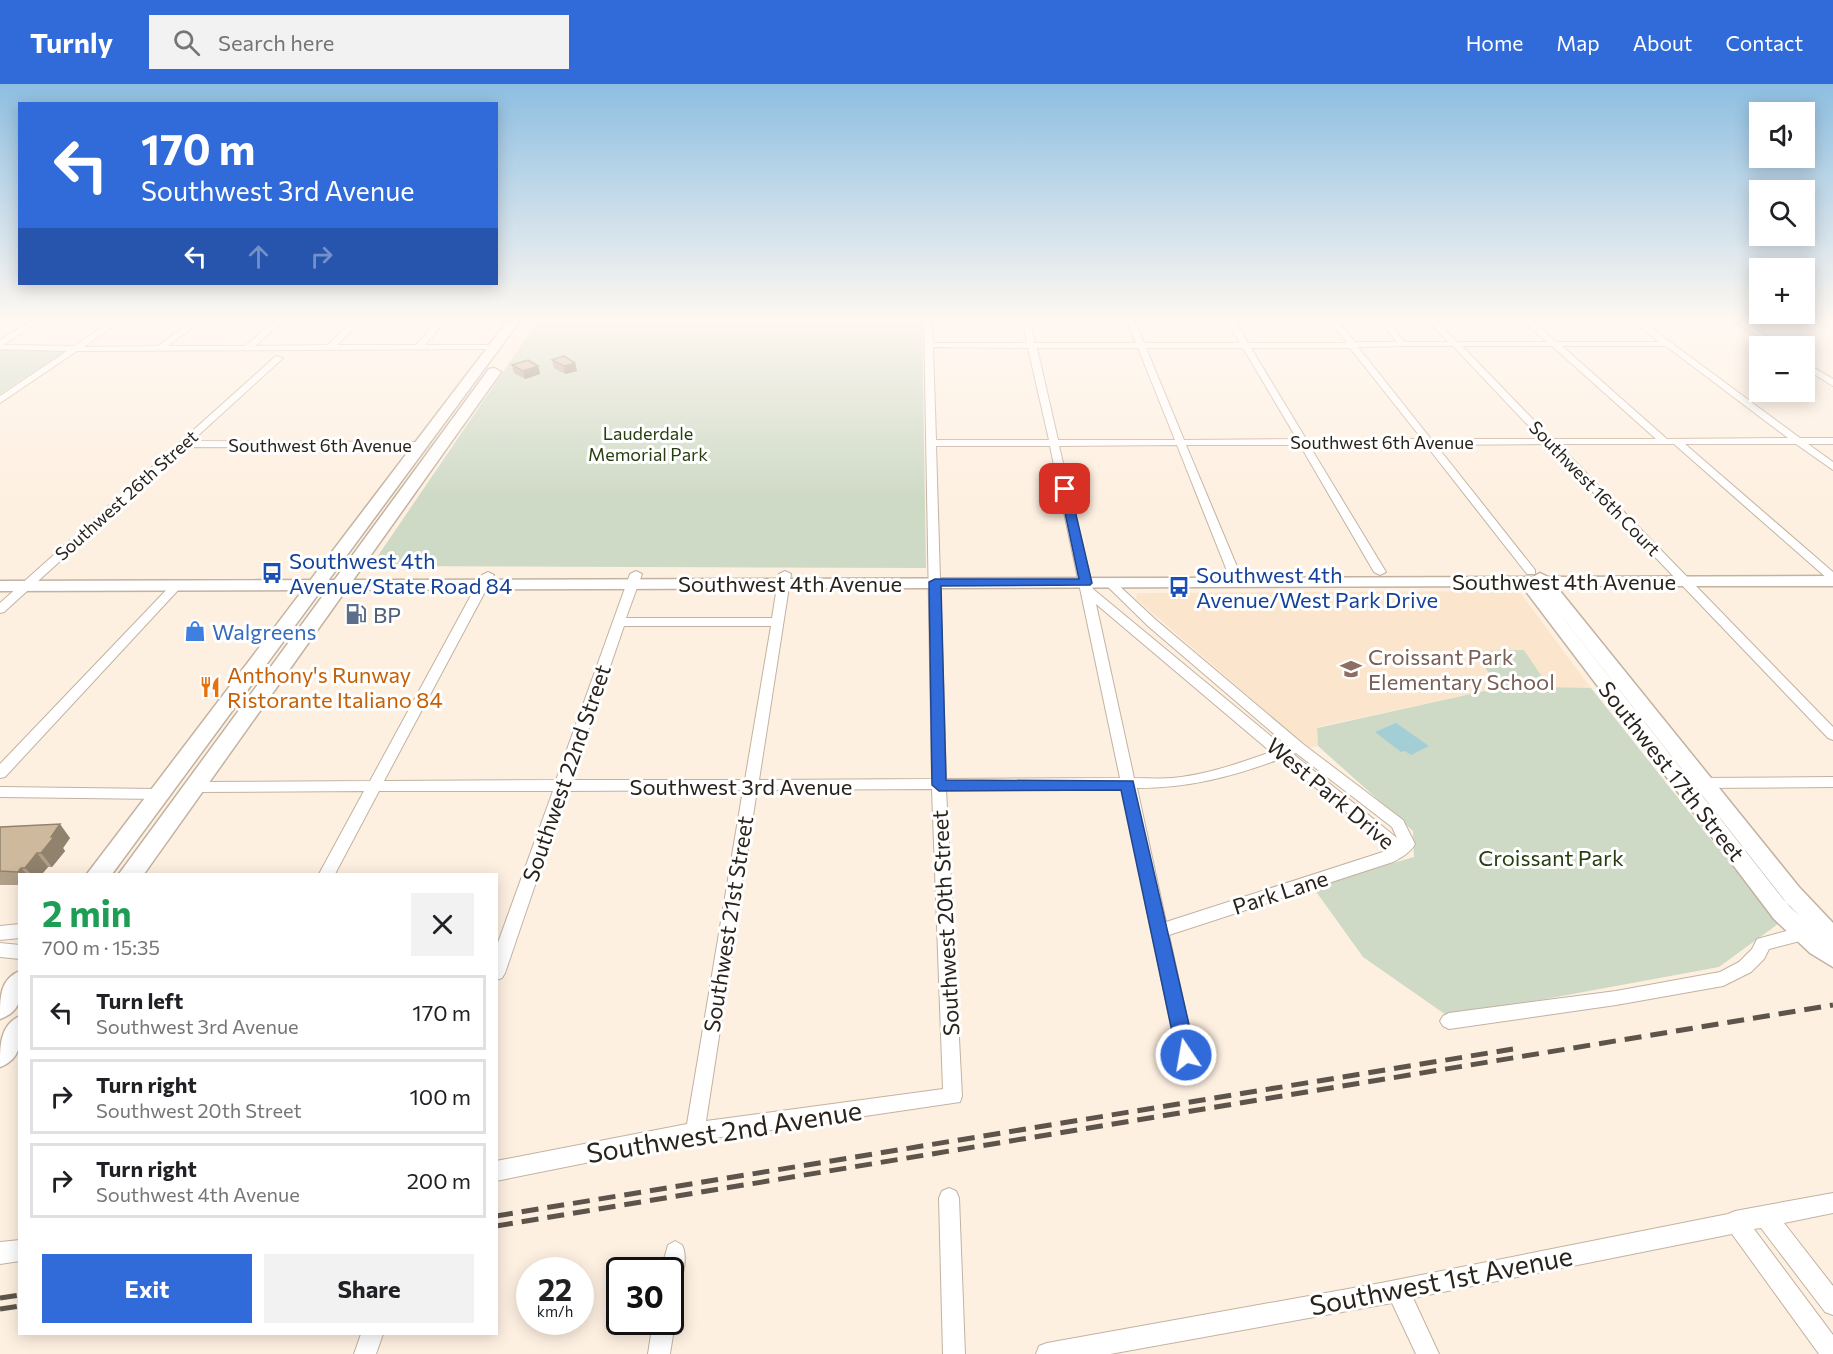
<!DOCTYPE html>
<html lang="en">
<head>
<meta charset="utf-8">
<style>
  body { margin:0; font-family:Commissioner,sans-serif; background:#f2f2f2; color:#202124; height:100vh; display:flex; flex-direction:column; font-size:22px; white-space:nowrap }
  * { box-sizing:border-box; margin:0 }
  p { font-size:20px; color:#757577 }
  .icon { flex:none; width:33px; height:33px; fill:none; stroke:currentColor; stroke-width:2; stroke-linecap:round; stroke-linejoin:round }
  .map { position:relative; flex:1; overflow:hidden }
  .sheet { position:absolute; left:18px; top:789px; width:480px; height:462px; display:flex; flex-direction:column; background:#fff; border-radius:0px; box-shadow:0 3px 15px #0003 }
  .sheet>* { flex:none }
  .banner { position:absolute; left:18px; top:18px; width:480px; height:183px; border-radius:0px; box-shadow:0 3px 15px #0003; background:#316bd9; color:#fff; overflow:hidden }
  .controls { position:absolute; left:1749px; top:18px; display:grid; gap:12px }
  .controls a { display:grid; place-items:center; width:66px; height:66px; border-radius:0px; background:#fff; box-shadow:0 3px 15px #0003; font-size:30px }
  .speed { position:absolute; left:516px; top:1173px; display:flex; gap:12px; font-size:30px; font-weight:700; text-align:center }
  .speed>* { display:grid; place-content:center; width:78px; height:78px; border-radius:50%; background:#fff; box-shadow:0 3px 15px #0003; line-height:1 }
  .speed small { font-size:15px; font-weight:400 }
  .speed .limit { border:3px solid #111; border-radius:9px; background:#fff; color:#111 }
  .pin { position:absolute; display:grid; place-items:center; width:51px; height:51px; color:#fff; margin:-26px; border-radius:12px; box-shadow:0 3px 9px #0006 }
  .me { position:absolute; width:66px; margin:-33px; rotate:348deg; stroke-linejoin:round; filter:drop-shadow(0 0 4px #0008) }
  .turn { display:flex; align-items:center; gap:21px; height:126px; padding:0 24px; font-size:27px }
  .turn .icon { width:78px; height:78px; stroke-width:2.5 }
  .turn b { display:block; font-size:42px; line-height:51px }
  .lanes { display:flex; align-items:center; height:57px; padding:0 24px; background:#0003; justify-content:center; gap:30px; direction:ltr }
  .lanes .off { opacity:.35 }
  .round { display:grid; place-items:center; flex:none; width:63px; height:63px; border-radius:0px; background:#f2f2f2 }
  .overview { display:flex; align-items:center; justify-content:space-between; height:102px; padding:0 24px }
  h1 { font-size:36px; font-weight:700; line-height:45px; color:#1e9e55 }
  .button { display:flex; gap:12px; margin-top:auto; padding:12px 24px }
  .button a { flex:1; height:69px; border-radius:0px; background:#316bd9; color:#fff; font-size:24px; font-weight:700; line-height:69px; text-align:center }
  .button a+a { background:#f2f2f2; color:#202124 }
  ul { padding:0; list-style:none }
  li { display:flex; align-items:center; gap:18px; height:75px; margin:0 12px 9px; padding:0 12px; border:3px solid #e0e0e0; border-radius:0px }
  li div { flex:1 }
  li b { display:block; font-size:22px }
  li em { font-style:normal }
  header { display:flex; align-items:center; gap:36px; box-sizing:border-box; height:84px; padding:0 30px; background:#316bd9; color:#fff }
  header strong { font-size:28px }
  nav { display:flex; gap:33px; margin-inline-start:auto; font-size:21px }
  .search { width:420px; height:54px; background:#f2f2f2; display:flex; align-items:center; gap:15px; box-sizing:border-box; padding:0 21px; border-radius:0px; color:#757577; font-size:22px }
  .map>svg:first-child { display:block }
</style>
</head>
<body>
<header>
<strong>Turnly</strong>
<div class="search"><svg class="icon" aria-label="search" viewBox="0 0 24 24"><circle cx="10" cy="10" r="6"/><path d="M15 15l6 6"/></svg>Search here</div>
<nav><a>Home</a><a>Map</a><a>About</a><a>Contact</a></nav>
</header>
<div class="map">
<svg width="1833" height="1270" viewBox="0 0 1833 1270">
  <rect width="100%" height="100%" fill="#fef0e1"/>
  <path fill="#fce5cd" d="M1519,507L1591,604L1549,603L1524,566L1476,567L1499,604L1317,643L1318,662L1308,664L1136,515L1137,509Z"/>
  <path fill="#cedac6" d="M539,235H922L926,484L371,482Z
    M0,265H62L63,269L0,310Z
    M1524,566L1549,603L1591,604L1778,840L1719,883L1449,933L1363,873L1312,802L1414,773L1413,747L1318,662L1317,644L1498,604L1475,567Z"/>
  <path fill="#a4ced6" d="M1396,639L1429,662L1411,671L1405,667L1401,668L1375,648Z"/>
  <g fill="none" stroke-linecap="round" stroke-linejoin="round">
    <defs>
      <path id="street" d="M34,235H43L3,261L74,262L114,235H123L84,263L158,262L194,235H203L168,262H245L277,235H286L255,262L327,261L356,235H364L337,261H416L439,235H447L425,261H496L500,263L496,265L77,267L0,319V312L67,267L0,265V256Z
        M924,235H932L933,259H1027L1022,235H1030L1035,259H1136L1126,235H1134L1144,259H1240L1226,235H1234L1248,259H1347L1328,235H1336L1355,258H1397L1378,235H1386L1405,258H1448L1427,235H1435L1457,258H1547L1522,235H1531L1556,258H1659L1630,235H1639L1800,354H1833V360H1808L1833,378V386L1796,360H1685L1833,488V497L1829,496L1674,360H1558L1833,643V656L1828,654L1547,360L1436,361L1535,486V490H1527L1426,361H1309L1386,488L1380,491L1374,488L1300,361H1186L1243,497L1237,500L1231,497L1177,361L1059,362L1093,505L1284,663L1288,662L1148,542L1104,499L1106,497H1114L1156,536L1303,660L1403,736L1415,760C1410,769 1402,773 1393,778L1169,851L1195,971L1192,977L1186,979L1180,977L1177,971L1122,704L946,705L962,1012L960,1018L695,1057L496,1097V1077L687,1040L743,706L567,707L505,889L502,894L496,896V864L553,707H379L335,790H319L364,707L195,708L190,707L188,703L190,699L195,698L370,697L482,491L488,488L494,491L384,697L556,696L630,490L636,487L642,490L626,534H772L779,490L785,487L791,490L759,696L932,695ZM1403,262H1453L1541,355H1431L1358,263ZM1462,262H1552L1656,355H1552ZM1562,262H1666L1788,354L1667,355ZM933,263L1028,264L1049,356H936ZM1037,264H1138L1175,356H1058ZM1146,264H1243L1297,355L1184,356ZM1251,264H1350L1422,355H1306ZM936,362H1050L1120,694L946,695ZM1096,520L1271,668C1240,679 1206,691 1172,694C1160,695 1147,694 1134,694ZM624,542H771L745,696H571ZM1296,669L1392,743L1397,754L1293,670ZM1280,675L1383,758L1389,766L1166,838L1137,704C1189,704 1231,693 1280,675ZM932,705L943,1005L706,1037L757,706Z
        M1731,235H1740L1781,262H1772Z
        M276,272L283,274L192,357L420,358L425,361L420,364L186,363L4,528L0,529V519Z
        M1804,278L1833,295V302L1804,284Z
        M177,498L181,499L183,501L181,503L5,693L0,694V680L173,499Z
        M1833,693V703L1697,704L1692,703L1690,699L1692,695L1697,694Z
        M0,703L159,705L164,706L166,710L164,714L159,715L0,713Z
        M20,840V854L0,856V842Z
        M1809,841L1815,843L1817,848L1815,853L1769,865L1764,875L1751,888L1723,902L1616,921L1449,945L1443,942L1440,937L1443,932L1449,929L1616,907L1720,888L1739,878L1752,865L1757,855Z
        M0,859L20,861V875L0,873Z
        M949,1104L956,1107L959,1114L965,1270H943L939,1114L942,1107Z
        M1833,1109V1129L1784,1139L1833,1202V1231L1825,1228L1761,1144L1754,1145L1833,1251V1270H1819L1732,1150L1413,1214L1439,1270H1416L1392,1219L1110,1270H1036L1039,1262L1047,1259L1381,1199L1728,1130L1735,1127Z
        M20,1156V1177L0,1180V1158Z
        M675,1157L682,1161C688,1173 683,1192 678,1205L670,1208V1186H661L668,1161Z
        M670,1230L675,1238L670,1270H648L653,1238H670Z
        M361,1250H383L376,1270H354Z"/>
      <path id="secondary" d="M1540,489L1548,493L1833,492V502H1556L1799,803L1833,839V883L1810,869L1774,835L1522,502L0,507V497L1533,493ZM1538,502L1783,815L1800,832L1790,823Z"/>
      <path id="primary" d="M509,235H521L112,790H87Z
        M494,284L501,288L144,790H119L489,285Z
        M20,887C20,909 25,926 0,935C0,913 0,895 20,887Z
        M20,932C20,954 24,974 0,983C0,961 0,941 20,932Z"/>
    </defs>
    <use href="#street" stroke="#c2b2a1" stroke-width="2"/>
    <use href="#secondary" stroke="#c2b2a1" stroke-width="3"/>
    <use href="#primary" stroke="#c2b2a1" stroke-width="3"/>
    <use href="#street" fill="#fff" fill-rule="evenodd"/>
    <use href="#secondary" fill="#fff" fill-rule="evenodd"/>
    <use href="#primary" fill="#fff" fill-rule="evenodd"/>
    <path stroke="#5d554c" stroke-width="5" stroke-dasharray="17 9" stroke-linecap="butt" d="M496,1132L1513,965
      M496,1142L1833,921
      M0,1214L20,1211
      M0,1225L20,1222"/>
  </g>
  <path fill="#b29f87" d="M552,276L575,279L577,287L565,290L554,284Z
    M512,281L538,282L540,290L525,295L514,289Z
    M0,743L70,754L63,764L65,767L52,783H48L42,790H20V801H0Z"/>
  <path fill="#91826e" d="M575,279L577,287L565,290L564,282Z
    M538,282L540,290L525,295L523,287Z
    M60,740L70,754L63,764L65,767L52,783L41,769L51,753Z
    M37,769L48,783L42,790H31L25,784Z
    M21,784L27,790H20L18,788Z"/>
  <path fill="#cfb99d" stroke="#91826e" stroke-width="1.5" d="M564,272L575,279L564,282L552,276Z
    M528,276L538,282L523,287L512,281Z
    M60,740L51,753H54L41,769H37L25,784H21L18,788L0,787V743Z"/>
  <linearGradient id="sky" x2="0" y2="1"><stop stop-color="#8dbee1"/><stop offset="0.57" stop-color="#fff8f2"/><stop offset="1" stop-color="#fff8f2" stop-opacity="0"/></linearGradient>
  <rect width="1833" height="413" fill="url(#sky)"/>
  <path fill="#316bd9" stroke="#20468d" stroke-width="1.5" d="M1065,402L1070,405L1092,499L1090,501L941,502L946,696L1133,697L1196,971L1193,977L1186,979L1180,977L1177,971L1121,706L939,707L932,701L929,498L935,495H1079L1060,405Z"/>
  <defs>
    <symbol id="bus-bare" viewBox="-9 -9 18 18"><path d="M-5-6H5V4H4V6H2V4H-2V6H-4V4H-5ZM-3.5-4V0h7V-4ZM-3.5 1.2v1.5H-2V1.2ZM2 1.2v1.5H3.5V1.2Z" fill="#1a4fb4" stroke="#fff" stroke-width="2.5" paint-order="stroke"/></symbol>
    <symbol id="fuel-bare" viewBox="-9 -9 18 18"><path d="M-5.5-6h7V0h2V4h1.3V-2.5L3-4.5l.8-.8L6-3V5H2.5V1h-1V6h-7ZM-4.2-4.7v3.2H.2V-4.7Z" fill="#5c6f8a" stroke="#fff" stroke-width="2.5" paint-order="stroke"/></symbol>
    <symbol id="shop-bare" viewBox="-9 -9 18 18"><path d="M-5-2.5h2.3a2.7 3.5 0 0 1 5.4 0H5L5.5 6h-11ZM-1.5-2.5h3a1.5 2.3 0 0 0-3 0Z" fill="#3f7fe0" stroke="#fff" stroke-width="2.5" paint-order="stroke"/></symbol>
    <symbol id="school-bare" viewBox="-9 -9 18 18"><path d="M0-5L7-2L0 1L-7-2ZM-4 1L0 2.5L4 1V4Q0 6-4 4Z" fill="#8d6e63" stroke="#fff" stroke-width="2.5" paint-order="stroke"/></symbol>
    <symbol id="restaurant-bare" viewBox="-9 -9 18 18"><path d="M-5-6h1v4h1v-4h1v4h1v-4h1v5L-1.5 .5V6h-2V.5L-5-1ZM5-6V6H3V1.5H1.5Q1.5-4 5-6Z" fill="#e8710a" stroke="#fff" stroke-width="2.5" paint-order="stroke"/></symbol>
  </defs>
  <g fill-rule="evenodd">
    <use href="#bus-bare" x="257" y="474" width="30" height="30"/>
    <use href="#bus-bare" x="1164" y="488" width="30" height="30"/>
    <use href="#fuel-bare" x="341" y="515" width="30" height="30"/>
    <use href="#shop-bare" x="180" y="532" width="30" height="30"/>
    <use href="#school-bare" x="1336" y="570" width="30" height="30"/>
    <use href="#restaurant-bare" x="195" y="588" width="30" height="30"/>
  </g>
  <g text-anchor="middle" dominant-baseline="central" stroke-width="6" stroke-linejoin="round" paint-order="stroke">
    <g font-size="18" fill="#283e10" stroke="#fff">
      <text x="648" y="349">Lauderdale<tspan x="648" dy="21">Memorial Park</tspan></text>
    </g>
    <g font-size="18" fill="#29231c" stroke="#fff">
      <text x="1382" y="358">Southwest 6th Avenue</text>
      <text x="320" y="361">Southwest 6th Avenue</text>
      <text transform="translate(1595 404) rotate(46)">Southwest 16th Court</text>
      <text transform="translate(126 411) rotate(-42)">Southwest 26th Street</text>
    </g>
    <g font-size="22" fill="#164399" stroke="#fff" text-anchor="start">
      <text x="289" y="476">Southwest 4th<tspan x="289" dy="25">Avenue/State Road 84</tspan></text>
      <text x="1196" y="490">Southwest 4th<tspan x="1196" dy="25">Avenue/West Park Drive</tspan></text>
    </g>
    <g font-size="22" fill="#29231c" stroke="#fff">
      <text x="1564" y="497">Southwest 4th Avenue</text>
      <text x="790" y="499">Southwest 4th Avenue</text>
      <text transform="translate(1672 687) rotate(52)">Southwest 17th Street</text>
      <text transform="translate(566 689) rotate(-71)">Southwest 22nd Street</text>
      <text x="741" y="702">Southwest 3rd Avenue</text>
      <text transform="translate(1331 709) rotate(40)">West Park Drive</text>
      <text transform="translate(1280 808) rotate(-18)">Park Lane</text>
      <text transform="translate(945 839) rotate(-93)">Southwest 20th Street</text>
      <text transform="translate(728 840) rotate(-81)">Southwest 21st Street</text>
    </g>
    <g font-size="22" fill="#4e5e75" stroke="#fff" text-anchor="start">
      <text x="373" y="530">BP</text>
    </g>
    <g font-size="22" fill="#366cbe" stroke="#fff" text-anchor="start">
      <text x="212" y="547">Walgreens</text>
    </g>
    <g font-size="22" fill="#785e54" stroke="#fff" text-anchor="start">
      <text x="1368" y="572">Croissant Park<tspan x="1368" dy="25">Elementary School</tspan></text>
    </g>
    <g font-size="22" fill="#c56008" stroke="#fff" text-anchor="start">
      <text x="227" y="590">Anthony's Runway<tspan x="227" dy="25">Ristorante Italiano 84</tspan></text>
    </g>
    <g font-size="22" fill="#283e10" stroke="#fff">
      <text x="1551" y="773">Croissant Park</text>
    </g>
    <g font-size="27" fill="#29231c" stroke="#fff">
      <text transform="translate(724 1047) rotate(-9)">Southwest 2nd Avenue</text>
      <text transform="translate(1441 1196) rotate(-11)">Southwest 1st Avenue</text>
    </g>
  </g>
</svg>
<div class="controls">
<a><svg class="icon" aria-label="sound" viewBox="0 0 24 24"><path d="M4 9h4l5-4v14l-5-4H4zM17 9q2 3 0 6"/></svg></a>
<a><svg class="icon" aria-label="search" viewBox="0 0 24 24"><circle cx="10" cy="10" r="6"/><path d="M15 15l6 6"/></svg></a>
<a>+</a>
<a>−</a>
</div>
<div class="speed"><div>22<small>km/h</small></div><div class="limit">30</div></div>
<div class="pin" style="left:1065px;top:405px;background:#d93025"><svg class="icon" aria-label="arrive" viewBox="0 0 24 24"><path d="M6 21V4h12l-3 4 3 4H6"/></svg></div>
<svg class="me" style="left:1186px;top:971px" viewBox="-20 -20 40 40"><circle r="17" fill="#316bd9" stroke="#fff" stroke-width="3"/><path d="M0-11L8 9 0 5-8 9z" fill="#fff"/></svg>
<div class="banner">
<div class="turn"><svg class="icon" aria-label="left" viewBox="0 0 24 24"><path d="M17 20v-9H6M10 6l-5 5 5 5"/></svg><div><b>170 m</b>Southwest 3rd Avenue</div></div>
<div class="lanes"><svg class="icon" aria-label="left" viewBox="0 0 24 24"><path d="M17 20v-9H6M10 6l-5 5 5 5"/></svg><svg class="icon off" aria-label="ahead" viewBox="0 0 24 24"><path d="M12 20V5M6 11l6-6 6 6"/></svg><svg class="icon off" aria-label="right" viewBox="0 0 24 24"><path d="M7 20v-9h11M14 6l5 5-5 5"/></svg></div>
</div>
<section class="sheet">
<div class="overview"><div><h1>2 min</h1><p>700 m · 15:35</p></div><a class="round"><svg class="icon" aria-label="close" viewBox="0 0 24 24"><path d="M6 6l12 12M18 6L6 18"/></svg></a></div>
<ul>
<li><svg class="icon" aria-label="left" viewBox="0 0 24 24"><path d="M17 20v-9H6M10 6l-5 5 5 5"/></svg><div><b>Turn left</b><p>Southwest 3rd Avenue</p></div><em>170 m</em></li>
<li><svg class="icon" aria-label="right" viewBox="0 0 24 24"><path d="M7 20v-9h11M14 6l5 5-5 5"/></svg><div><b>Turn right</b><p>Southwest 20th Street</p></div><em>100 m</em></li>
<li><svg class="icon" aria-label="right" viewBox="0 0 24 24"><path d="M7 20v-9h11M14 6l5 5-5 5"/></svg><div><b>Turn right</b><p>Southwest 4th Avenue</p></div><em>200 m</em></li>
</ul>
<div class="button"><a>Exit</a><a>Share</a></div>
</section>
</div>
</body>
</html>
